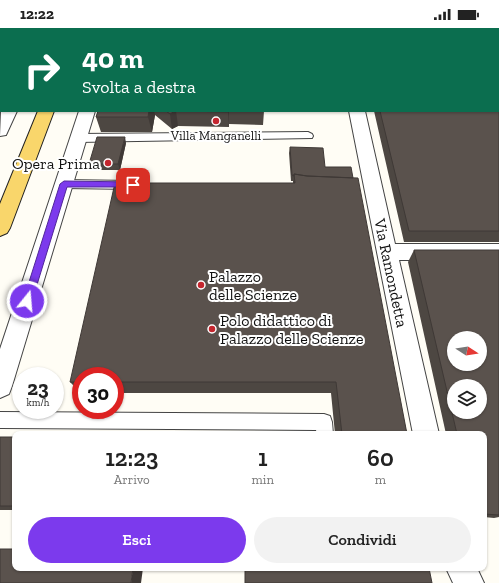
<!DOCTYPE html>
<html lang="it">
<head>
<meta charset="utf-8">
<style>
  body { margin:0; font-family:"Zilla Slab",serif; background:#f2f2f2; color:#222; height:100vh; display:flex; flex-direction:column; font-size:15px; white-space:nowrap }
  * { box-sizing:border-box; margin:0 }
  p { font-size:13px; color:#767676 }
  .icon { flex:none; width:22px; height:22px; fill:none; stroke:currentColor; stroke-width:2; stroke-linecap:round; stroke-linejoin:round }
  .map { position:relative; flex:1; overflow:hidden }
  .panel { position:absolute; left:12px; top:403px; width:475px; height:140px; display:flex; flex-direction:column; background:#fff; border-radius:8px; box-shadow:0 1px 3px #0004 }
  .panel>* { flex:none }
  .banner { position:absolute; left:0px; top:0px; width:499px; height:84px; box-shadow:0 1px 3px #0004; background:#0b6e4f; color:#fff; overflow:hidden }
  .needle { width:26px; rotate:102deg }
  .controls { position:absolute; left:447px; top:303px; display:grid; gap:8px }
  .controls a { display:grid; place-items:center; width:40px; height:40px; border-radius:50%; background:#fff; box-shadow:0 1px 3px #0004; font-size:20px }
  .speed { position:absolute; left:12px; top:339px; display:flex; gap:8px; font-size:20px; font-weight:700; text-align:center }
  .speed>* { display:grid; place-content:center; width:52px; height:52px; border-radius:50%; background:#fff; box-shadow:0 1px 3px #0004; line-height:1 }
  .speed small { font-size:10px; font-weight:400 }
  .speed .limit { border:6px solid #d22; background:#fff; color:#111 }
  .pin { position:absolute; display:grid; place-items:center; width:34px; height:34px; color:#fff; margin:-17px; border-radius:8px; box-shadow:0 2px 6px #0006 }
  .me { position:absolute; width:44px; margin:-22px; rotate:17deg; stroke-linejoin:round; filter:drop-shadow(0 0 3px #0008) }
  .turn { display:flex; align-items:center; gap:14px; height:84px; padding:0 16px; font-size:18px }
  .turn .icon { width:52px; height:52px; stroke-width:2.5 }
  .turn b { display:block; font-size:28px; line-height:34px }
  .eta { display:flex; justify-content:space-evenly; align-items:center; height:68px; text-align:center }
  .eta b { font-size:24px; font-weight:600; line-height:28px }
  .cta { display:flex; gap:8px; margin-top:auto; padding:8px 16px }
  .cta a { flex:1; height:46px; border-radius:24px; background:#7c3aed; color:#fff; font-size:16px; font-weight:600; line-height:46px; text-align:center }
  .cta a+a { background:#f2f2f2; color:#222 }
  .status { display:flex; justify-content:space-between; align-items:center; height:28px; padding:0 20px; background:#fff; direction:ltr }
  .status svg { height:11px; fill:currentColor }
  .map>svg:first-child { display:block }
</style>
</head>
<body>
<div class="status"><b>12:22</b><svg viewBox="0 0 49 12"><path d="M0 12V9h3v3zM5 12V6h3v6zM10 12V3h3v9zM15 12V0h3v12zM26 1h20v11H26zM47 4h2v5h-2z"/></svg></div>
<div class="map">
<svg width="499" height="555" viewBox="0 0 499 555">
  <rect width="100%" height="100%" fill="#fffdf5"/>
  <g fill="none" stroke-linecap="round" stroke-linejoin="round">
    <defs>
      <path id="lane" d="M308,104L312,106L313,108L312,110L78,114L74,113L73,110L74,107L78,106Z
        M64,152L133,153L137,154L139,157L137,160L133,161L64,160L60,159L58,156L60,153Z
        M0,384L324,386L330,388L332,394L333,406H317L316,402L0,400Z"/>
      <path id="street" d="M40,0H54V1H40Z
        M106,0H120L105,1Z
        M333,0H347V1H333Z
        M0,45H1V55H0Z
        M1,83H17L6,107L0,108Z
        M79,83H95L12,358L9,366L0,370V321Z
        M349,83H365L395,216H499V232H399L439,406H413Z
        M446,540H477L484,555H453Z"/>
      <path id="primary" d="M71,0H85V1H71Z
        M38,83H54L10,200L7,205L0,208V176Z"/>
    </defs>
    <use href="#lane" stroke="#444" stroke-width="2"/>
    <use href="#street" stroke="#444" stroke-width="2"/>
    <use href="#primary" stroke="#222" stroke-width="2"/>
    <use href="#lane" fill="#fff" fill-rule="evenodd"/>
    <use href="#street" fill="#fff" fill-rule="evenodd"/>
    <use href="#primary" fill="#f9d66b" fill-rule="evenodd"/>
  </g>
  <path fill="#4d4742" d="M355,0H499V214H404L374,83H498V1H355Z
    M98,83H264L263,97L229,96V99L178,98L172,101L155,87L152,104H101L96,89Z
    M126,115L120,142H92L89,136Z
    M290,119L325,139L353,150L407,406H335L331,365H115V348H81V365L70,354L293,155V153H291L289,125Z
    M414,222H499V489L494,490L484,489V406H446L408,234Z
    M0,409H15V482H0Z"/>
  <path fill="#3f3936" d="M0,0H4L3,1H1V5L0,7Z
    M149,83H154L155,87L152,104L148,89Z
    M176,83L178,98L172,101L170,86Z
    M228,83H229V99Z
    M125,109L126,115L120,142L118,136Z
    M133,540H143L141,555H131Z"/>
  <path fill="#5a524d" stroke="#3f3936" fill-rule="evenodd" d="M123,0H262V1H122Z
    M360,0H499V77L498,75V1H361Z
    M498,79H499V203H409L380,83H498Z
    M98,83H149L148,89H96Z
    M166,83H175L170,86Z
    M186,83H228V84Z
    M97,109H125L118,136H89Z
    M290,119L323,120L325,139H351L353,150L307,148L294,146V148L292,147Z
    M294,146L307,148L358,150L407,406H342L336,354H115V348H81V354H70L115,155H295Z
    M414,222H499V487L484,486V406H457ZM454,310H480V336H454ZM454,358H480V384H454Z
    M0,409H15V478H0Z
    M0,521H15V540H133L131,555H0Z
    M245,540H429L432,555H245Z"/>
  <path fill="#7c3aed" stroke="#51269a" d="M64,153L133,154L137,157L133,159H67L32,273L30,275H24L23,273L60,156Z"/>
  <g fill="#c4262e" stroke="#fff" stroke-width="1.5">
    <circle cx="216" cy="93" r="4"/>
    <circle cx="108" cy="135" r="4"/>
    <circle cx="201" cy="257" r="4"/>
    <circle cx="212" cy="301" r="4"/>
  </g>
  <g text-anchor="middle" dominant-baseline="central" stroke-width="4" stroke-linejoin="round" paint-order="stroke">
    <g font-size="13" fill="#111" stroke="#fff">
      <text x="216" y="107">Villa Manganelli</text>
    </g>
    <g font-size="16" fill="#111" stroke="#fff" text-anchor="start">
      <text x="100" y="135" text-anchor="end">Opera Prima</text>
      <text x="209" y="248">Palazzo<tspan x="209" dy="18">delle Scienze</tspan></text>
      <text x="220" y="292">Polo didattico di<tspan x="220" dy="18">Palazzo delle Scienze</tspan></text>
    </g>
    <g font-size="16" fill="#111" stroke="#fff">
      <text transform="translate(391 245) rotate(78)">Via Ramondetta</text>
    </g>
  </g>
</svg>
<div class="controls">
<a><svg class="needle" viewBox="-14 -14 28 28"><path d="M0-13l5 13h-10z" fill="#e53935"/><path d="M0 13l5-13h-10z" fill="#767676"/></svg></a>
<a><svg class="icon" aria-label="layers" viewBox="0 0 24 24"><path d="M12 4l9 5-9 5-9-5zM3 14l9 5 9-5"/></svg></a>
</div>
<div class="speed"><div>23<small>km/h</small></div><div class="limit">30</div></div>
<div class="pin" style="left:133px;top:157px;background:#d93025"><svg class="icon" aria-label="arrive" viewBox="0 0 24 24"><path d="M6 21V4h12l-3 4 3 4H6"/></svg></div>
<svg class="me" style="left:27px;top:273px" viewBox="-20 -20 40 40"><circle r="17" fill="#7c3aed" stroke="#fff" stroke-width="3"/><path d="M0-11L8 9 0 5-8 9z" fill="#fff"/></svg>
<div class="banner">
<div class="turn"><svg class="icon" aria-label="right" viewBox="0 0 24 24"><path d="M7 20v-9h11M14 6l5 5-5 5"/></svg><div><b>40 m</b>Svolta a destra</div></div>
</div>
<section class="panel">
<div class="eta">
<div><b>12:23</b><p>Arrivo</p></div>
<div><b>1</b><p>min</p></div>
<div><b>60</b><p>m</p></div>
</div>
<div class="cta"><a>Esci</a><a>Condividi</a></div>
</section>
</div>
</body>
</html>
